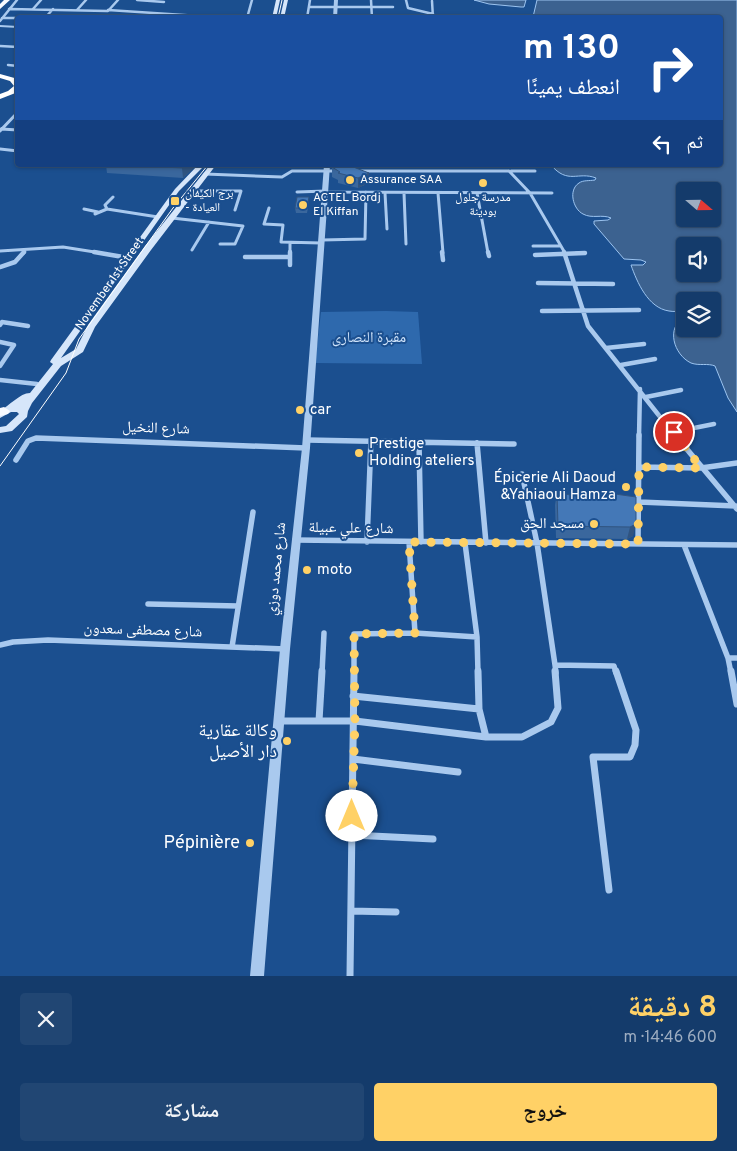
<!DOCTYPE html>
<html lang="ar">
<head>
<meta charset="utf-8">
<style>
  body { margin:0; font-family:Overpass,"Noto Naskh Arabic",sans-serif; background:#214673; color:#f1f3f6; direction:rtl; height:100vh; display:flex; flex-direction:column; font-size:19px; white-space:nowrap }
  * { box-sizing:border-box; margin:0 }
  p { font-size:16px; color:#9dadc1 }
  .icon { flex:none; width:28px; height:28px; fill:none; stroke:currentColor; stroke-width:2; stroke-linecap:round; stroke-linejoin:round }
  .map { position:relative; height:976px; overflow:hidden; direction:ltr }
  .details { display:flex; flex-direction:column; background:#143b6b; flex:1 }
  .details>* { flex:none }
  .banner { position:absolute; left:15px; top:15px; width:708px; height:152px; border-radius:5px; box-shadow:0 1px 4px #0004,0 0 0 1px #33557e; direction:rtl; background:#1a4fa0; color:#fff; overflow:hidden }
  .needle { width:32px; rotate:110deg }
  .buttons { position:absolute; left:676px; top:182px; display:grid; gap:10px }
  .buttons a { display:grid; place-items:center; width:45px; height:45px; border-radius:5px; background:#143b6b; box-shadow:0 1px 4px #0004,0 0 0 1px #33557e; font-size:25px }
  .pin { position:absolute; display:grid; place-items:center; width:42px; height:42px; color:#fff; margin:-21px; border:2px solid #fff; border-radius:50%; box-shadow:0 1px 5px #0007 }
  .me { position:absolute; width:55px; margin:-28px; rotate:0deg; stroke-linejoin:round; filter:drop-shadow(0 0 4px #0008) }
  .turn { display:flex; align-items:center; gap:18px; height:105px; padding:0 20px; font-size:22px }
  .turn .icon { width:65px; height:65px; stroke-width:2.5 }
  .turn b { display:block; font-size:35px; line-height:42px }
  .then { display:flex; align-items:center; height:48px; padding:0 20px; background:#0003; gap:10px; font-size:19px }
  .round { display:grid; place-items:center; flex:none; width:52px; height:52px; border-radius:5px; background:#214673 }
  .summary { display:flex; align-items:center; justify-content:space-between; height:85px; padding:0 20px }
  h1 { font-size:30px; font-weight:700; line-height:38px; color:#ffd166 }
  .primary-button { display:flex; gap:10px; margin-top:auto; padding:10px 20px }
  .primary-button a { flex:1; height:58px; border-radius:5px; background:#ffd166; color:#111; font-size:20px; font-weight:700; line-height:58px; text-align:center }
  .primary-button a+a { background:#214673; color:#f1f3f6 }
  .map>svg:first-child { display:block }
</style>
</head>
<body>
<div class="map">
<svg width="737" height="976" viewBox="0 0 737 976">
  <rect width="100%" height="100%" fill="#1b4f8f"/>
  <path fill="#2e69ad" d="M386,311L418,312L422,364L315,363L321,312Z"/>
  <path fill="#3c6290" stroke="#9cc4f0" fill-rule="evenodd" d="M474,0H526L524,7H521L489,4Z
    M537,0H737V412L728,398L715,366C708,363 699,366 691,363C674,355 665,327 685,317V329H712V301H685V311C680,311 674,312 669,311C648,308 637,282 631,265H643L646,262L641,260L624,259L594,224V221L608,220L611,218C602,214 592,219 583,214C573,209 568,190 579,183C583,180 589,181 595,180L596,178C578,171 568,185 551,165H720V18L533,17ZM712,191V219H685V191ZM685,246H712V274H685Z"/>
  <g fill="none" stroke-linecap="round" stroke-linejoin="round">
    <path stroke="#a9c9ee" stroke-width="2.5" d="M137,0L164,2
      M371,0L372,18
      M406,0L408,8L433,14
      M432,1L433,18
      M309,7H393
      M9,9L107,11
      M33,9L41,0
      M77,10L86,0
      M108,10L199,16
      M108,11L118,0
      M104,16H134
      M68,17L76,18
      M2,18H18
      M45,18L53,9
      M247,18L252,0
      M307,18L310,0
      M0,21L17,0
      M0,46L18,47
      M8,65L18,66"/>
    <path stroke="#a9c9ee" stroke-width="3" d="M1,129L18,130
      M0,131L18,112
      M0,149L18,151
      M357,171H509
      M509,171L530,193L565,253
      M511,171H535
      M205,174L282,177L292,171H339
      M194,191H241L235,210
      M297,192L326,191
      M325,192L552,193
      M385,193L387,229
      M404,193L406,244
      M438,193L443,253
      M477,193L488,253
      M269,208L264,224L283,225L281,242L321,243
      M84,209L98,212
      M107,209L105,205L113,197
      M95,214L107,209L158,217
      M172,218L243,226L235,244H220
      M322,240L365,239L366,192
      M290,244V253
      M533,246H560
      M192,250L209,222
      M0,251L63,247L101,253
      M24,253L25,250
      M576,253H585"/>
    <path stroke="#a9c9ee" stroke-width="4.5" d="M94,252L129,258
      M290,252V265
      M442,252L443,260
      M488,252L489,256
      M564,252L588,326L676,437
      M535,255L585,253
      M245,257H290
      M0,267L15,262L24,252
      M538,283L613,284
      M542,311L639,310
      M0,325L2,322L28,326
      M0,342L14,345L0,366
      M606,348L644,344
      M621,365L655,359
      M0,380L37,384
      M646,397L681,390
      M674,432L714,424
      M639,437L640,389"/>
    <path stroke="#a9c9ee" stroke-width="5.5" d="M675,435L737,509
      M307,440L514,444
      M419,443L421,542
      M477,443L486,543
      M16,460L28,441L36,438L306,448
      M639,467L701,468L737,463
      M522,474L537,543L555,665
      M639,502L736,506
      M295,540L737,545
      M367,542L371,440
      M409,542L415,633
      M465,543L477,637L478,673
      M638,544L639,435
      M684,545L728,658L731,673
      M148,604L238,606
      M0,645L13,642L48,640L285,649
      M232,647L253,512
      M728,658H737
      M322,673L324,633
      M354,673V634L415,633L477,637
      M556,673L555,665L614,666L616,673"/>
    <path stroke="#a9c9ee" stroke-width="7" d="M478,671L479,709L486,737
      M731,671L737,704
      M353,696L479,709
      M278,721H355L486,737H522L551,722L558,708L555,671
      M319,721L322,671
      M353,759L458,772
      M352,835L433,839
      M609,890L593,757H630L635,745L636,730L616,671
      M351,911L396,912
      M350,976L354,671"/>
    <path fill="#a9c9ee" fill-rule="evenodd" d="M334,0H338L337,18H333Z
      M0,25L18,26V28L0,27Z
      M324,165H330L310,448L290,649L264,976H250L280,649L302,448Z"/>
    <path fill="#d6e6fa" fill-rule="evenodd" d="M276,0H280L276,18H272Z
      M284,0H288L284,18H280Z
      M198,165H205L179,191L61,358L76,349L88,325L145,246L210,165H216L151,250L95,327L83,352L61,366L32,403L28,411L27,417L12,431L0,433V427L6,426L19,414L17,412H11L0,418V411C9,406 20,393 30,393L53,364L50,362L51,360L175,189Z"/>
    <path fill="#f8faff" fill-rule="evenodd" d="M4,0H10L0,9V4Z
      M4,407L10,411L8,414L0,416V408Z"/>
    <path fill="#fff" fill-rule="evenodd" d="M0,74L18,79V92L0,99V94L8,91L14,86L10,81L0,78Z"/>
    <path stroke="#fff" stroke-width="1" d="M278,18L282,0
      M0,466L66,373L79,339L173,208L208,165"/>
  </g>
  <path fill="#3a679d" d="M106,165H197L183,178L107,173Z
    M468,165H484V168H469Z
    M332,167L369,183L358,188L338,183V180L332,177Z
    M309,202L307,213H296L295,208Z
    M601,492L636,497L633,536L627,539L556,538L555,505L557,493L599,499Z"/>
  <path fill="#305480" d="M185,165H197L183,178L182,168Z
    M369,173V183L358,188V178Z
    M636,524L633,536L627,539L630,527Z"/>
  <path fill="#4478b7" stroke="#305480" d="M129,165H185L182,168Z
    M337,165H348L369,173L358,178L338,173L340,172L332,167Z
    M297,197H309L307,208H295Z
    M601,492L636,497V524L630,527L558,526L557,493L600,499Z"/>
  <g fill="none" stroke-linecap="round" stroke-linejoin="round">
    <path stroke="#ffd166" stroke-width="9" stroke-dasharray="0 16.2" d="M352,816L355,721L354,634L415,633L409,542L638,544L639,467L701,468L674,432"/>
  </g>
  <g fill="#ffd166" stroke="#1b4f8f" stroke-width="2">
    <circle cx="350" cy="180" r="5"/>
    <circle cx="483" cy="183" r="5"/>
    <rect x="170" y="196" width="10" height="10" rx="2.5"/>
    <circle cx="303" cy="205" r="5"/>
    <circle cx="300" cy="410" r="5"/>
    <circle cx="359" cy="453" r="5"/>
    <circle cx="626" cy="487" r="5"/>
    <circle cx="594" cy="524" r="5"/>
    <circle cx="307" cy="570" r="5"/>
    <circle cx="287" cy="741" r="5"/>
    <circle cx="250" cy="843" r="5"/>
  </g>
  <g text-anchor="middle" dominant-baseline="central" stroke-width="4" stroke-linejoin="round" paint-order="stroke">
    <g font-size="12" fill="#fff" stroke="#1b4f8f" text-anchor="start">
      <text x="360" y="180">Assurance SAA</text>
      <text x="185" y="194">برج الكيفان<tspan x="185" dy="14">- العيادة</tspan></text>
      <text x="313" y="198">ACTEL Bordj<tspan x="313" dy="14">El Kiffan</tspan></text>
      <text x="483" y="198" text-anchor="middle">مدرسة جلول<tspan x="483" dy="14">بودينة</tspan></text>
    </g>
    <g font-size="12" fill="#fff" stroke="#1b4f8f">
      <text transform="translate(110 284) rotate(-55)">November 1st Street</text>
    </g>
    <g font-size="15" fill="#cfe3fa" stroke="#1b4f8f">
      <text x="369" y="338">مقبرة النصارى</text>
    </g>
    <g font-size="15" fill="#fff" stroke="#1b4f8f" text-anchor="start">
      <text x="310" y="410">car</text>
      <text x="369" y="444">Prestige<tspan x="369" dy="17">Holding ateliers</tspan></text>
      <text x="616" y="478" text-anchor="end">Épicerie Ali Daoud<tspan x="616" dy="17">&amp;Yahiaoui Hamza</tspan></text>
      <text x="584" y="524" text-anchor="end">مسجد الحق</text>
      <text x="317" y="570">moto</text>
    </g>
    <g font-size="15" fill="#fff" stroke="#1b4f8f">
      <text transform="translate(156 429) rotate(2)">شارع النخيل</text>
      <text transform="translate(351 529) rotate(1)">شارع علي عبيلة</text>
      <text transform="translate(277 569) rotate(-84)">شارع محمد دوزي</text>
      <text transform="translate(143 631) rotate(2)">شارع مصطفى سعدون</text>
    </g>
    <g font-size="18" fill="#fff" stroke="#1b4f8f" text-anchor="end">
      <text x="277" y="731">وكالة عقارية<tspan x="277" dy="21">دار الأصيل</tspan></text>
      <text x="240" y="843">Pépinière</text>
    </g>
  </g>
</svg>
<div class="buttons">
<a><svg class="needle" viewBox="-14 -14 28 28"><path d="M0-13l5 13h-10z" fill="#e53935"/><path d="M0 13l5-13h-10z" fill="#9dadc1"/></svg></a>
<a><svg class="icon" aria-label="sound" viewBox="0 0 24 24"><path d="M4 9h4l5-4v14l-5-4H4zM17 9q2 3 0 6"/></svg></a>
<a><svg class="icon" aria-label="layers" viewBox="0 0 24 24"><path d="M12 4l9 5-9 5-9-5zM3 14l9 5 9-5"/></svg></a>
</div>
<div class="pin" style="left:674px;top:432px;background:#d93025"><svg class="icon" aria-label="arrive" viewBox="0 0 24 24"><path d="M6 21V4h12l-3 4 3 4H6"/></svg></div>
<svg class="me" style="left:352px;top:816px" viewBox="-20 -20 40 40"><circle r="19" fill="#fff"/><path d="M0-13L10 11 0 6-10 11z" fill="#ffd166"/></svg>
<div class="banner">
<div class="turn"><svg class="icon" aria-label="right" viewBox="0 0 24 24"><path d="M7 20v-9h11M14 6l5 5-5 5"/></svg><div><b>130 m</b>انعطف يمينًا</div></div>
<div class="then">ثم<svg class="icon" aria-label="left" viewBox="0 0 24 24"><path d="M17 20v-9H6M10 6l-5 5 5 5"/></svg></div>
</div>
</div>
<section class="details">
<div class="summary"><div><h1>8 دقيقة</h1><p>600 m · 14:46</p></div><a class="round"><svg class="icon" aria-label="close" viewBox="0 0 24 24"><path d="M6 6l12 12M18 6L6 18"/></svg></a></div>
<div class="primary-button"><a>خروج</a><a>مشاركة</a></div>
</section>
</body>
</html>
